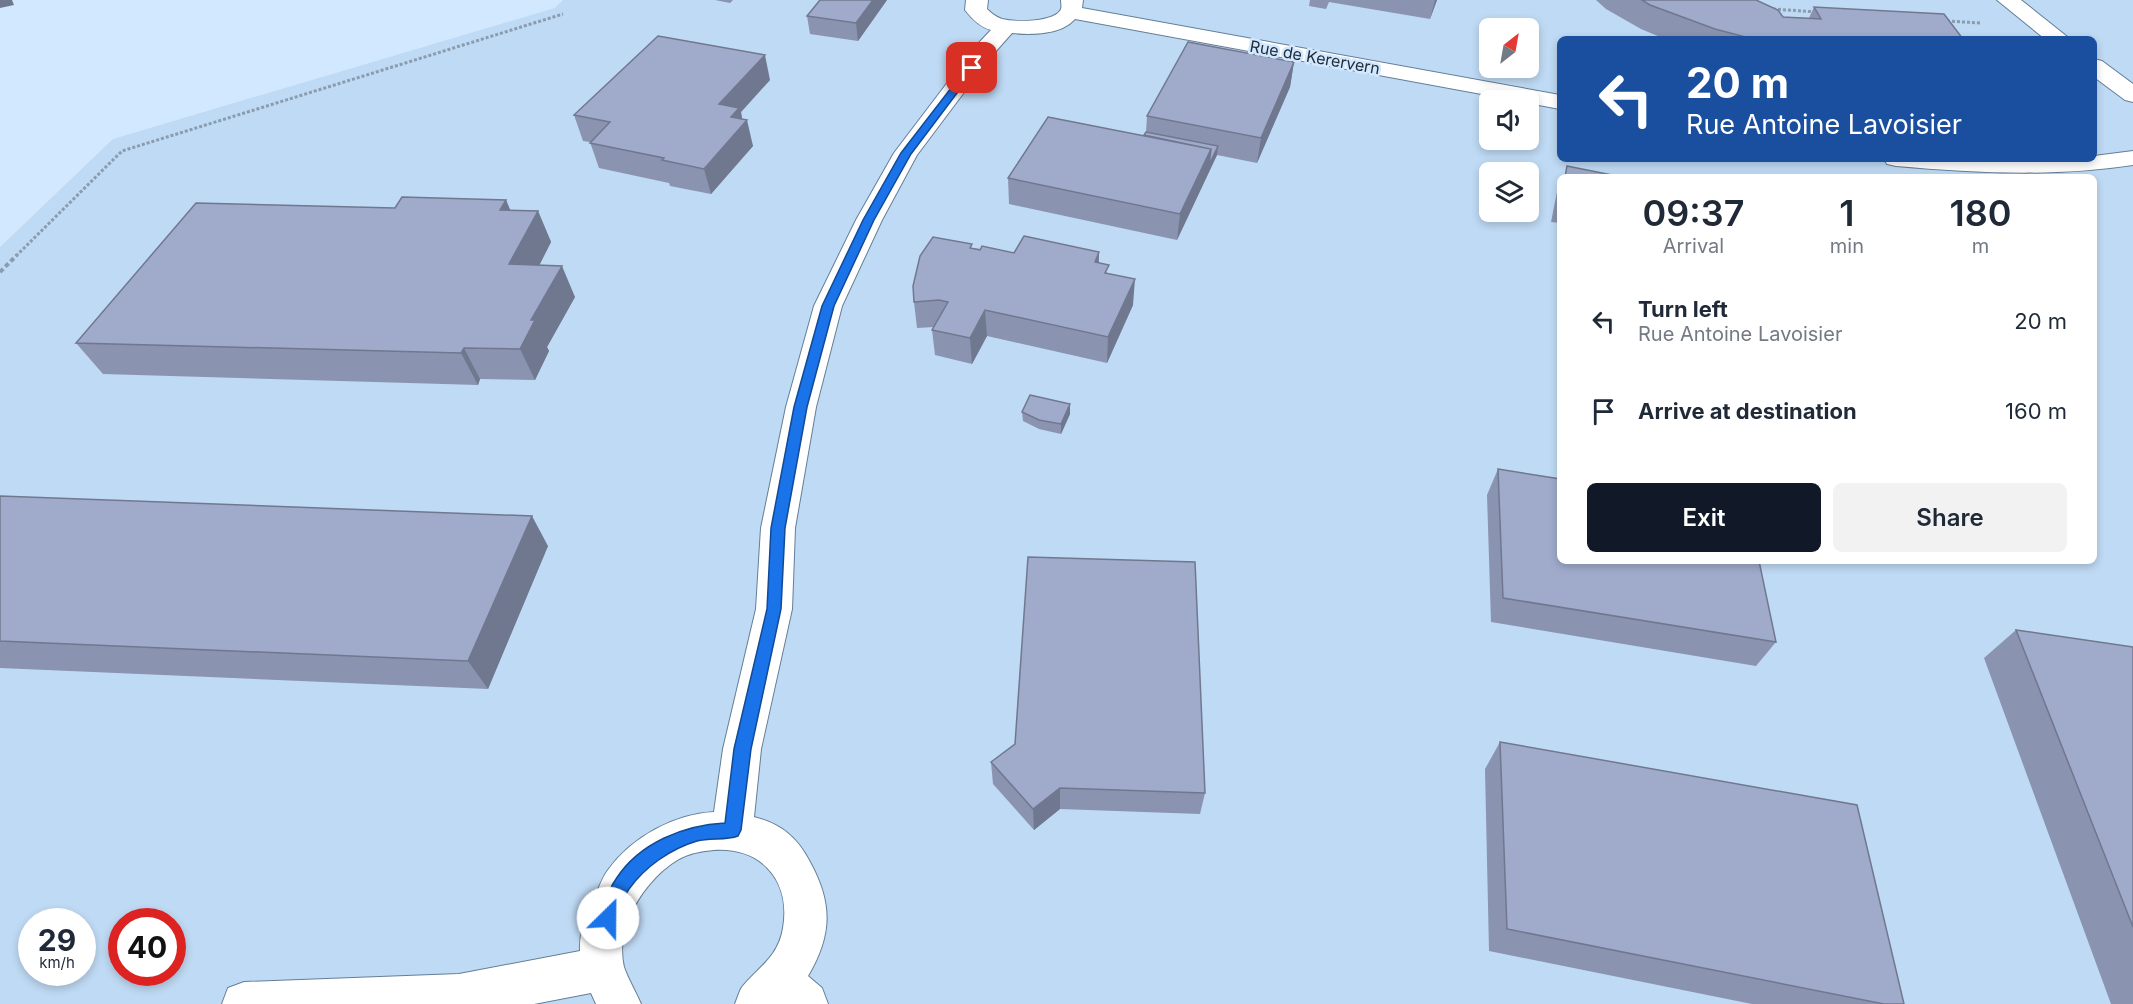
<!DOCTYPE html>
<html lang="en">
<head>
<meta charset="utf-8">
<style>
  body { margin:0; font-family:Inter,sans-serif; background:#f2f2f3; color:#1f2937; height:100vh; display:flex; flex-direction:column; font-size:22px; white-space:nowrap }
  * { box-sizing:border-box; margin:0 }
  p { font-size:20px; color:#747a83 }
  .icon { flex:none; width:33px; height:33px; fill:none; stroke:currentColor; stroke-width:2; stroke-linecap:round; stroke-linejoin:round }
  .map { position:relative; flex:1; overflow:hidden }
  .sheet { position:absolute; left:1557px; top:174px; width:540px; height:390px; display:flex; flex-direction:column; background:#fff; border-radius:9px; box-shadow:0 3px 9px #0003 }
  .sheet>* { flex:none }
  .banner { position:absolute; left:1557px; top:36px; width:540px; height:126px; border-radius:9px; box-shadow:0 3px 9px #0003; background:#1a4fa0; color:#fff; overflow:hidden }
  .needle { width:39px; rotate:31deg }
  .buttons { position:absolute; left:1479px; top:18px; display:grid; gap:12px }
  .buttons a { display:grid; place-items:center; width:60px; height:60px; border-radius:9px; background:#fff; box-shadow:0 3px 9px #0003; font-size:30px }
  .speed { position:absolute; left:18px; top:908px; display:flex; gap:12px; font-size:30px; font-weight:700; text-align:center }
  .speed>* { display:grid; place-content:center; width:78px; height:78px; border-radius:50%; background:#fff; box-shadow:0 3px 9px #0003; line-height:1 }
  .speed small { font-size:15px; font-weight:400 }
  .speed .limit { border:9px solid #d22; background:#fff; color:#111 }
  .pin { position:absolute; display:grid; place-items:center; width:51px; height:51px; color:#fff; margin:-26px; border-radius:12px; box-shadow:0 3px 9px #0006 }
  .me { position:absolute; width:66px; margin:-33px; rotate:23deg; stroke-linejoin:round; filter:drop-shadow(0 0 4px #0008) }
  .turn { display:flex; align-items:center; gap:21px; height:126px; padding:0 30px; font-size:27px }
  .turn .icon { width:78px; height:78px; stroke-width:2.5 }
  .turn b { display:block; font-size:42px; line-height:51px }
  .eta { display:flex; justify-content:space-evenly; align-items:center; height:102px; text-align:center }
  .eta b { font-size:36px; font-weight:600; line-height:42px }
  .cta { display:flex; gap:12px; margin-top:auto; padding:12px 30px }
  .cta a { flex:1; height:69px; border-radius:9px; background:#111827; color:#fff; font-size:24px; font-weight:600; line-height:69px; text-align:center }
  .cta a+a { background:#f2f2f3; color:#1f2937 }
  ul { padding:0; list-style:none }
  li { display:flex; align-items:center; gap:18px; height:90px; padding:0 30px }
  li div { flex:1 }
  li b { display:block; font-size:22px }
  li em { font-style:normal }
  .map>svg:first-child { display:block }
</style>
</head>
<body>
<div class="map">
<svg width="2133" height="1004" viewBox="0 0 2133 1004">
  <rect width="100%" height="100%" fill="#d1e8ff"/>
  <path fill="#bfdaf4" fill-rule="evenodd" d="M563,0H2133V1004H0V247L113,139L555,8ZM1490,28H1528V68H1490ZM1560,39H2094V159H1560ZM1490,100H1528V140H1490ZM1490,172H1528V212H1490ZM1560,177H2094V561H1560ZM32,921H82V972H32ZM122,921H172V972H122Z"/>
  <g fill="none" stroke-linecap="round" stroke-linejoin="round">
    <defs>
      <path id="minor" d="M966,0H988L987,9C991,13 996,17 1002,19C1014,22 1055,23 1061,9C1062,6 1061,3 1061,0H1083L1082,8L1560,95V109L1528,103V100H1514L1075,19C1061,35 1031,35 1012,33L989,59L917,155L882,220L842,306L816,407L795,528L792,609L761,749L754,817C781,824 797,837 810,862C833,904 832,935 808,976L822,988L828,1004H735C737,999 739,992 742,987C758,967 778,958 783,928C791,881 762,847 714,850C702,851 690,853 679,859C657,872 639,894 629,918C623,932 620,950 624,967C628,979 636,992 641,1004H596L591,993L534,1004H222L228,988L244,982L459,974L580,951C579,933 585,920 593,903C597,893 601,879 608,870C632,837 674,814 714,812L723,749L756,609L761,528L786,407L814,306L856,220L894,153L973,49L991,30C980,27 972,19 965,10Z
        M1997,0H2021L2070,39H2045Z
        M2094,59L2102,61L2133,84V102L2125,100L2094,77Z
        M2133,151V165C2054,177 1976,173 1896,166L1887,164L1884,159H2094V156Z"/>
    </defs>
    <use href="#minor" stroke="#647e97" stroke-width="2"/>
    <path stroke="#8a9cae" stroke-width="3" stroke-dasharray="3 2" stroke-linecap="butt" d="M1773,9L1817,12
      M1947,21L1981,23
      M16,256L122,151L563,14"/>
    <path stroke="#8a9cae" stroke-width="4" stroke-dasharray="4.5 3" stroke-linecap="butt" d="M0,272L17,255"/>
    <use href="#minor" fill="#fff" fill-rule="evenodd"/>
  </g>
  <path fill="#8a93af" d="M715,0H733L730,3Z
    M820,0H887L858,41L810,34L807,16Z
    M1310,0H1437L1430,19L1329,2L1326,9L1309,6Z
    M1596,0H1756L1783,17L1809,18L1814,7L1963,39H1665L1641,29L1606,9Z
    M1294,62L1290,87L1257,163L1217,155L1177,240L1009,204L1008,178L1144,135L1146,132L1147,116Z
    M770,80L741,112L742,119L753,146L711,194L670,186L669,183L599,168L590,142L583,141L574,115Z
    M1560,185V223L1551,222L1557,192Z
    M506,200L510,210L538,211L551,242L539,265L575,297L547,347L549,351L535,380L480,379L478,385L103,374L76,343L395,208Z
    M972,248L1014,253L1099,252V263L1133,305L1107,363L987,336L972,364L935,355L932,330L934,327L917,328L914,302Z
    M1070,404V414L1061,434L1039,429L1023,421L1022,412Z
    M1498,469L1776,642L1756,666L1491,622L1487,495Z
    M0,496L548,546L488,689L0,668Z
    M2016,630L2133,647V1004H2111L1984,658Z
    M1500,742L1904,1004H1752L1489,951L1485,769Z
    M991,762L1205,793L1200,814L1060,809L1034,830L993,784Z"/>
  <path fill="#70788f" d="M0,0H12L14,5L0,8Z
    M873,0H887L858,41L856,23Z
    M1435,0H1437L1430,19Z
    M765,55L770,80L741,112L743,124L747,120L753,146L711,194L704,169L719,104Z
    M1294,62L1290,87L1257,163L1261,138Z
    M1218,146L1217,155L1177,240L1180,214L1211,149Z
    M506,200L519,231L500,210Z
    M538,211L551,242L524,296L509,264Z
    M1099,252L1098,278L1095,262Z
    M562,266L575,297L547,347L549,351L535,380L520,349L531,320Z
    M1135,279L1133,305L1107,363L1108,337Z
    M985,310L987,336L972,364L970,338Z
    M464,348L480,379L478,385L461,353Z
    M1070,404V414L1061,434V424Z
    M532,516L548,546L488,689L468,661Z
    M1060,788V809L1034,830L1033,809Z"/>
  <path fill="#a0abcc" stroke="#70788f" stroke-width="1.5" d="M820,0H873L856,23L807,16Z
    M1642,0H1756L1778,10L1783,17L1821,19L1814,7L1944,14L1963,39H1753L1715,29L1650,5Z
    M658,36L765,55L719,104L739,108L731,117L747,120L704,169L662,160L664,158L590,143L610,122L574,115Z
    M1188,42L1294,62L1261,138L1147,116Z
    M1048,117L1211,149L1180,214L1008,178Z
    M1146,132L1218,146L1209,165L1211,149L1144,135Z
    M1567,166L1622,177H1565Z
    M402,197L506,200L500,210L538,211L509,264L562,266L531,320H535L520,349L464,348L461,353L76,343L196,203L395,208Z
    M1024,236L1099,252L1095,262L1109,265L1105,273L1135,279L1108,337L985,310L970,338L932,330L948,302L939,300L914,302L913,286L920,256L933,237L972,244L970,248L980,250L982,246L1014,253Z
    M1030,395L1070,404L1061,424L1039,420L1022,412Z
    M1498,469L1560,479V561H1759L1776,642L1503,598Z
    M0,496L532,516L468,661L0,641Z
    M1028,557L1195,562L1205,793L1060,788L1033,809L991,762L1015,744Z
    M2016,630L2133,647V927Z
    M1500,742L1857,805L1904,1004H1884L1507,929Z"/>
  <path fill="#1a73e8" stroke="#114b97" stroke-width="1.5" d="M968,66L976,68L911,154L874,220L834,306L807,407L785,528L781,609L751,749L741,830L738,836C725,841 710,837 697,841C670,849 645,867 629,889C622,899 619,913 614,924L608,926L602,924L599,918C604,905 608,890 616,879C639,843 684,825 725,823L734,749L767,609L771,528L794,407L822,306L863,220L901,153Z"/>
  <g text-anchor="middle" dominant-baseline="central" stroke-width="5" stroke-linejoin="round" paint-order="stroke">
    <g font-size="16" fill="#222c37" stroke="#d1e8ff">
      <text transform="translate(1315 57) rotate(10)">Rue de Kerervern</text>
    </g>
  </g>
</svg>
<div class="buttons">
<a><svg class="needle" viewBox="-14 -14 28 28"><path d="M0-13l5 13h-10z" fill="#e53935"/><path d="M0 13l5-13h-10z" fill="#747a83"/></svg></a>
<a><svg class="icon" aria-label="sound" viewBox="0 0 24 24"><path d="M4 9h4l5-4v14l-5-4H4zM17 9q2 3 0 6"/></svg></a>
<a><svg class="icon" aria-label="layers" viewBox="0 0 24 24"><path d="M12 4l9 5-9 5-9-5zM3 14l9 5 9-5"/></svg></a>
</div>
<div class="speed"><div>29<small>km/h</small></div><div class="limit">40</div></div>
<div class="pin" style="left:972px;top:68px;background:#d93025"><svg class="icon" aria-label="arrive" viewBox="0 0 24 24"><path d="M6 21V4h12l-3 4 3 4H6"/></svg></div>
<svg class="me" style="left:608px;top:918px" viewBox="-20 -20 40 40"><circle r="19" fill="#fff"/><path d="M0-13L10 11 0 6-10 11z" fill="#1a73e8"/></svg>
<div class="banner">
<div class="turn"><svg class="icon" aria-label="left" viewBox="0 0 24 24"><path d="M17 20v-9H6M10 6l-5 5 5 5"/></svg><div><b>20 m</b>Rue Antoine Lavoisier</div></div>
</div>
<section class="sheet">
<div class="eta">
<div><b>09:37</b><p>Arrival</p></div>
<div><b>1</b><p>min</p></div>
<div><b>180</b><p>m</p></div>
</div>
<ul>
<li><svg class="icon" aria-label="left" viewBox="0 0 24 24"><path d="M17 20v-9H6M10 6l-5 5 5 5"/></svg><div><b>Turn left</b><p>Rue Antoine Lavoisier</p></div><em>20 m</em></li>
<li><svg class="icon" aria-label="arrive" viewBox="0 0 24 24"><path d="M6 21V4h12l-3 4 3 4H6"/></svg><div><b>Arrive at destination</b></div><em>160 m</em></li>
</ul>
<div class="cta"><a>Exit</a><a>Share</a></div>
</section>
</div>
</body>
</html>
